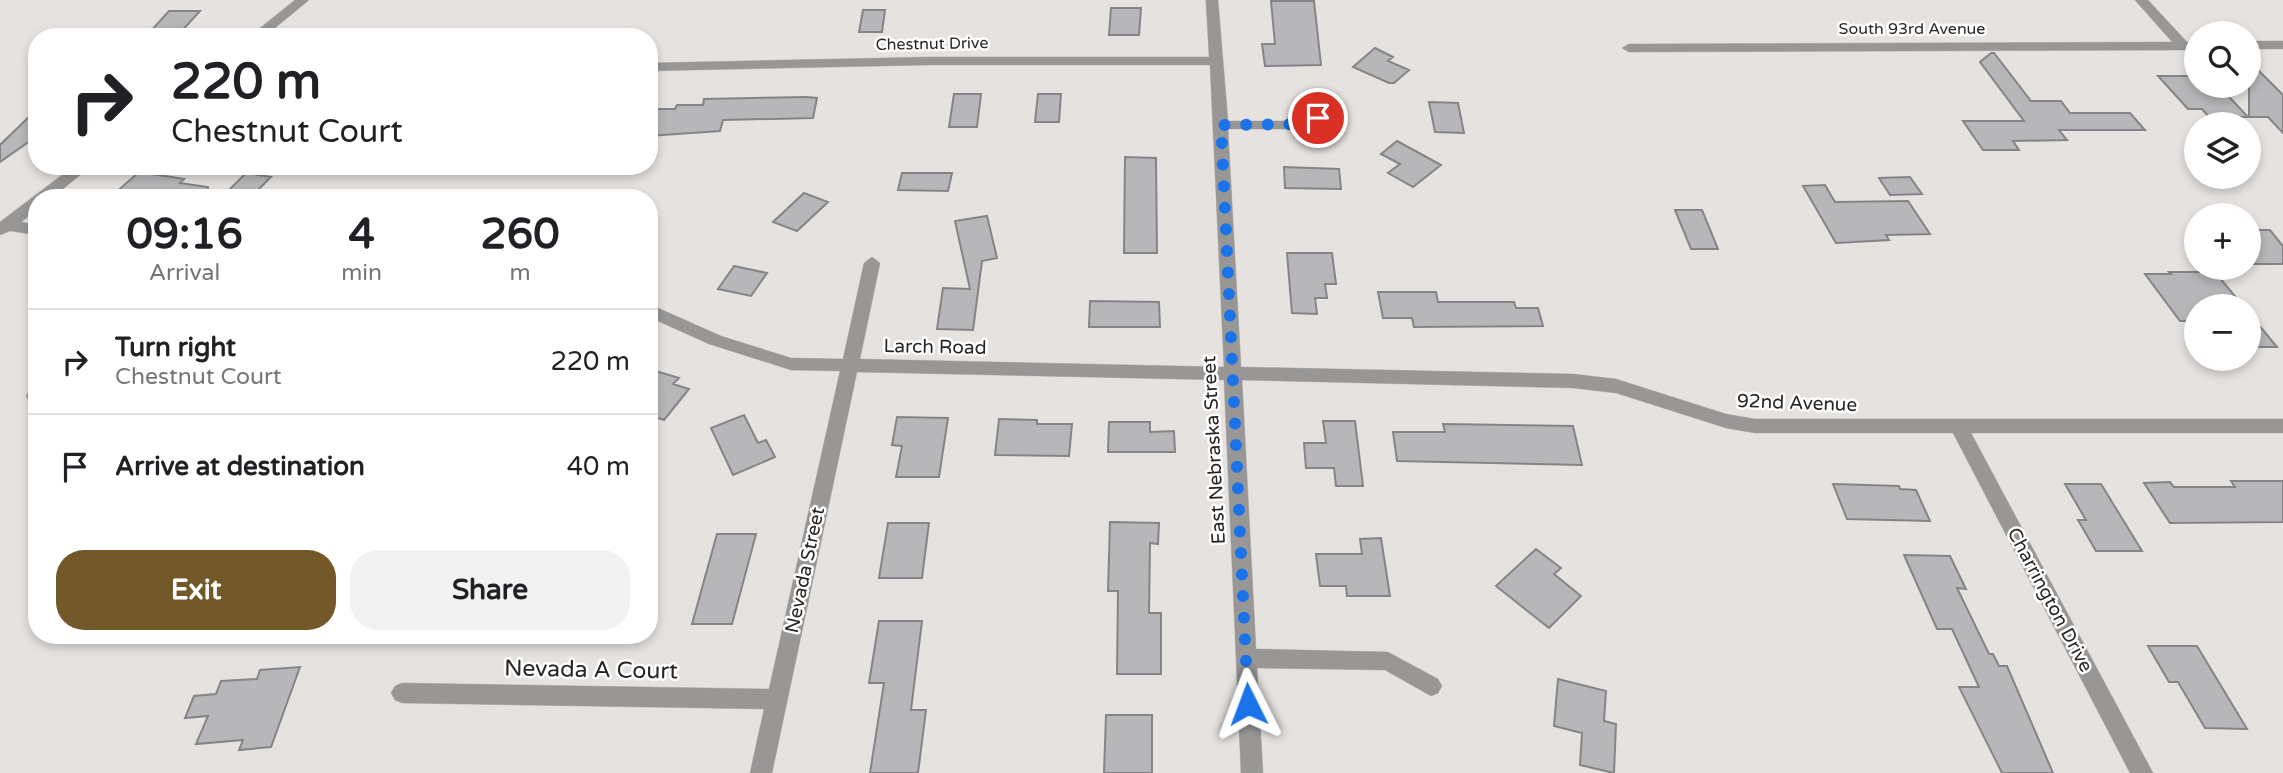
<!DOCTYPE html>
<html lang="en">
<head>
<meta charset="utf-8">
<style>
  body { margin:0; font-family:"Varela Round",sans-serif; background:#f2f2f2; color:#202124; height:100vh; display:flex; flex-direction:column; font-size:26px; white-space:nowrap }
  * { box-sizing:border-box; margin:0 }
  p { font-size:23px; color:#757577 }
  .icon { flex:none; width:38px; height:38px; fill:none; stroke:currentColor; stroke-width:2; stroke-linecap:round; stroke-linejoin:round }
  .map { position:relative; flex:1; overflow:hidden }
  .panel { position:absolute; left:28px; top:189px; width:630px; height:455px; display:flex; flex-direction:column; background:#fff; border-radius:28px; box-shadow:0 4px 10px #0003 }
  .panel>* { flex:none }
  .top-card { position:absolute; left:28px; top:28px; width:630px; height:147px; border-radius:28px; box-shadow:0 4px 10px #0003; background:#fff; color:#202124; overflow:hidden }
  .controls { position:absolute; left:2184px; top:21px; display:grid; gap:14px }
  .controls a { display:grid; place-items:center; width:77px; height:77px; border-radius:50%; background:#fff; box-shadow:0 4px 10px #0003; font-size:35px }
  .pin { position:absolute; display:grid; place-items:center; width:60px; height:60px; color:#fff; margin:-30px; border:4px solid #fff; border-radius:50%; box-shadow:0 2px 7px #0007 }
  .me { position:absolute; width:77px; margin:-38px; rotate:357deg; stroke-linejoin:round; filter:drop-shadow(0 0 5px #0008) }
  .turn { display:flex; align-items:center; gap:24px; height:147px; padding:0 28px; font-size:32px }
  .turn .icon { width:91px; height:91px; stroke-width:2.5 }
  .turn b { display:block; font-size:49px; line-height:60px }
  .eta { display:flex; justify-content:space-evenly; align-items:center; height:119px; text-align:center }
  .eta b { font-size:42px; font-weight:700; line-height:49px }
  .primary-button { display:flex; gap:14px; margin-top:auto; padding:14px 28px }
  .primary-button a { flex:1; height:80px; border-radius:28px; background:#73582a; color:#fff; font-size:28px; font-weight:700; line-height:80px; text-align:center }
  .primary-button a+a { background:#f2f2f2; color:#202124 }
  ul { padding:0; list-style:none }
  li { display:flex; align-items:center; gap:21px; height:105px; padding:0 28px; border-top:2px solid #e0e0e0 }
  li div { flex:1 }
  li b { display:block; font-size:26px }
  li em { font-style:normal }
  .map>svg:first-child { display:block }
</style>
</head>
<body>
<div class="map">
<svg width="2283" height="773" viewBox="0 0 2283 773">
  <rect width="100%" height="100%" fill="#e5e2e0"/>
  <path fill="#b7b6b9" stroke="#858587" stroke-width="2" d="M1271,1H1314L1321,65L1265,66L1262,44H1275Z
    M1111,8H1141L1139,35H1109Z
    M863,10H885L882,32H859Z
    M169,11H200L179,34H148Z
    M1375,48L1393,57L1388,61L1409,70L1394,83H1389L1353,67Z
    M1991,53H1994L2031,101H2061L2070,113H2130L2145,130H2059L2067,140L2013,141L2019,150H1983L1963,121H2024L1980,62Z
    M2249,61L2283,95V133L2268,117H2249Z
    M2158,76H2189L2196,86H2219L2248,117H2209L2202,109H2188Z
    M954,94H981L977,127H949Z
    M1038,94H1061L1059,122H1035Z
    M806,97L817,98L813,118L723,120L720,131L649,136V109H675L677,105H703L704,99Z
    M1429,102L1458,103L1464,133L1435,132Z
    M37,109V136L0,162V145Z
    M1397,141L1441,165L1413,187L1388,173L1400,164L1381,154Z
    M1125,157L1156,158L1157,253H1124Z
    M1284,167L1339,169L1341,189L1285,188Z
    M139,172L184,179L180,183L208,187L207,198H138L114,194Z
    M246,173L271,177L250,198H221Z
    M902,173H952L948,191L898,190Z
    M1910,177L1922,194L1890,195L1879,178Z
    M1825,185L1835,202L1908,201L1930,234L1886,235L1889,240L1836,243L1803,186Z
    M804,193L828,202L797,231L773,222Z
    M1675,210H1702L1718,249H1691Z
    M987,216L997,258L982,261L973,330L937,329L943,288L970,289L955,221Z
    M2249,230H2270L2283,246V264H2249Z
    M1287,253H1332L1336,284H1325L1327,298H1315L1317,314L1292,313Z
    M734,266L767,273L751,296L718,289Z
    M2169,272H2215L2243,306H2196V321H2180L2145,274H2171Z
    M1378,292H1436L1438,302H1514L1516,308H1538L1543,326L1414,327L1412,318H1383Z
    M1090,301L1159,302L1160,327H1089Z
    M2249,313L2277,347H2249Z
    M649,369L679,378L673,384L689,389L664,420L649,415Z
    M744,415L758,443L766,440L775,457L733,475L711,428Z
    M897,417L948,418L939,477H896L902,446L892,445Z
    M999,419L1037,420V424H1072L1069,456L995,455Z
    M1323,421H1355L1363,486H1336L1334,468H1306L1304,443H1326Z
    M1109,422H1150V432L1174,431L1175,452H1108Z
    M1443,424L1573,426L1582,465L1397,461L1393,432H1445Z
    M2231,481H2283V522L2170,523L2144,483L2170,482L2174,487H2235Z
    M1833,484L1899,486L1900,489L1916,490L1930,521L1847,519Z
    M2065,484H2101L2142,551H2096L2078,520H2086Z
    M1110,522L1159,523L1158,544L1150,543L1149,613H1161V674H1117L1118,591H1108Z
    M888,523H929L922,578H879Z
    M717,534H756L732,624H692Z
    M1381,538L1390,596H1347L1346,586H1320L1316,554H1362L1360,539Z
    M1536,549L1561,568L1554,574L1581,596L1549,628L1496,586Z
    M1904,555L1950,556L1966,589L1957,588L1989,654H1993L1999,666H2007L2053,773H2002L1959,687H1979L1952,629H1937Z
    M879,621H922L911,710H926L918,773H870L884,683H869Z
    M2148,646H2197L2247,729L2205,728L2178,682H2169Z
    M300,667L271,747L239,750L243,740L196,744L208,716L185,718L194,696L216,694L221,681L257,679L260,670Z
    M1558,679L1606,691L1604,721L1616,724L1614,773L1580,765L1582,733L1554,726Z
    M1106,715H1152V773H1104Z"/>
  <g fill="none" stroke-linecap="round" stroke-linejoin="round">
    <defs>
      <path id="street" d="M295,0H309L264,37H249Z
        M1206,0H1218L1228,121H1299L1336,109L1343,113L1341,116L1300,129H1228L1241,367L1573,374L1616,379L1726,414L1755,419H2283V433H1971L2153,773H2130L1953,433H1755L1726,428L1616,393L1573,388L1242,380L1256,649L1388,652L1438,679L1442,686L1438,693L1431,696L1385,670L1257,668L1263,773H1241L1224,380L857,372L772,773H750L764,709L402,703L395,700L391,693L395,686L402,683L769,689L840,371L791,370L709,344L649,317V304L721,336L791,358L843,359L864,263L872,257L880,263L860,359L1224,367L1210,65H928L649,71V63L928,57H1209Z
        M2135,0H2148L2187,42H2196V50L1629,52L1622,48L1629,44L2172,42Z
        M2249,41H2283V49H2249Z
        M74,166H91L52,198H37V210L21,222L37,225V235L10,231L0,235V222Z
        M37,388V402L29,401L26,396L29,391Z"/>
    </defs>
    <use href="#street" stroke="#c3c0be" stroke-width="1"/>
    <use href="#street" fill="#989796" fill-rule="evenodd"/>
  </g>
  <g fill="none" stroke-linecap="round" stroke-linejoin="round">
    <path stroke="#1a73e8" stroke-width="12" stroke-dasharray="0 21.6" d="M1248,704L1221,125L1300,124L1318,118"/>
  </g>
  <g text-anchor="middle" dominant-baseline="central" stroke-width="5" stroke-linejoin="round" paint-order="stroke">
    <g font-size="16" fill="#262524" stroke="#fff">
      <text x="1912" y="29">South 93rd Avenue</text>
      <text transform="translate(932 44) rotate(-1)">Chestnut Drive</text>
    </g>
    <g font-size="19" fill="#262524" stroke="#fff">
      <text transform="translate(935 347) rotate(1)">Larch Road</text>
      <text transform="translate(1797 403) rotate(2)">92nd Avenue</text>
      <text transform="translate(1214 450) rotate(-93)">East Nebraska Street</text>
      <text transform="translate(805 570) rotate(-78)">Nevada Street</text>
      <text transform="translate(2050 600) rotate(62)">Charrington Drive</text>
    </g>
    <g font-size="23" fill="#262524" stroke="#fff">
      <text transform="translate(591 670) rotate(1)">Nevada A Court</text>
    </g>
  </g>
</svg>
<div class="controls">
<a><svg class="icon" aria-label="search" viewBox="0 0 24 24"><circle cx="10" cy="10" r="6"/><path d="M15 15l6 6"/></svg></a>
<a><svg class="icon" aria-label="layers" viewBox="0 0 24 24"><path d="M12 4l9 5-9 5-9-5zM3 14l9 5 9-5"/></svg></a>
<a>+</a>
<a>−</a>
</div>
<div class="pin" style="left:1318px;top:118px;background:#d93025"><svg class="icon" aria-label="arrive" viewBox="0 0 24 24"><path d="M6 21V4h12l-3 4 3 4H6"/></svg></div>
<svg class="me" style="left:1248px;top:704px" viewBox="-20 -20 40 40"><path d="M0-17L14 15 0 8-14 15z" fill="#1a73e8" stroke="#fff" stroke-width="4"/></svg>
<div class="top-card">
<div class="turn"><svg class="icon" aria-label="right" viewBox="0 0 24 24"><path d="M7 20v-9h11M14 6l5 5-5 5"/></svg><div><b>220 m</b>Chestnut Court</div></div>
</div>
<section class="panel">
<div class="eta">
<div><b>09:16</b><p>Arrival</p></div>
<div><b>4</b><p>min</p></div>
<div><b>260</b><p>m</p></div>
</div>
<ul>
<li><svg class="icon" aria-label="right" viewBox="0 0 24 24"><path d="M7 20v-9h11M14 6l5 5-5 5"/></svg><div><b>Turn right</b><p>Chestnut Court</p></div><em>220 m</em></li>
<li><svg class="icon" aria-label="arrive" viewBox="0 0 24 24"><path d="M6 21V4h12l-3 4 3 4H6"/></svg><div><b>Arrive at destination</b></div><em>40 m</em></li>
</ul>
<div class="primary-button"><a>Exit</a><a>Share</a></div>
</section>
</div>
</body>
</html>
